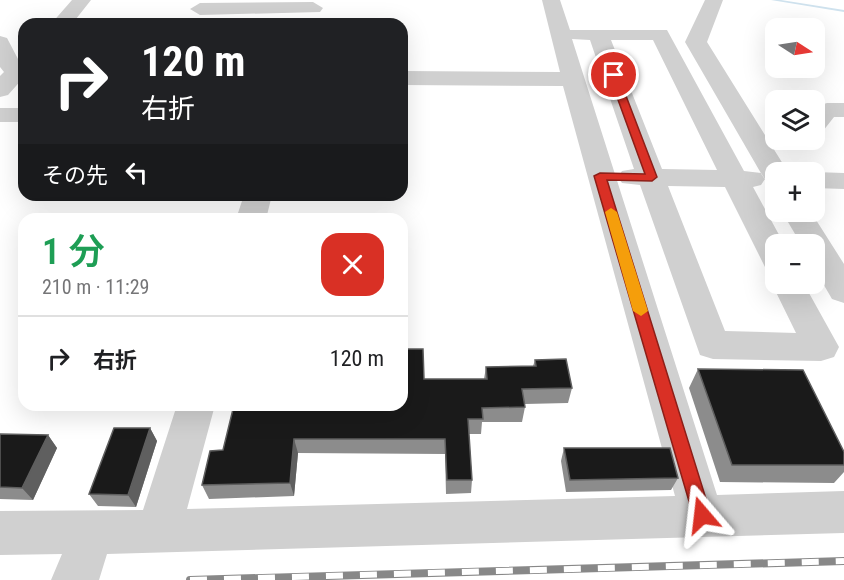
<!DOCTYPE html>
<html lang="ja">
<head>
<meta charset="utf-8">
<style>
  body { margin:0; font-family:"Roboto Condensed","Noto Sans JP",sans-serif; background:#f6f6f6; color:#202124; height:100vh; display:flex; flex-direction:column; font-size:22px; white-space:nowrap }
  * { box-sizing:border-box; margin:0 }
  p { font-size:20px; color:#757577 }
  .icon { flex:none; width:33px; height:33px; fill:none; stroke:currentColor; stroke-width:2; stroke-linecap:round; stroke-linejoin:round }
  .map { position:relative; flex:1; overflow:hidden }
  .drawer { position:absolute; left:18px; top:213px; width:390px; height:198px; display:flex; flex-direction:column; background:#fff; border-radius:18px; box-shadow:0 6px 24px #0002 }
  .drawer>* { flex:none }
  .guide { position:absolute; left:18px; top:18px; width:390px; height:183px; border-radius:18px; box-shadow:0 6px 24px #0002; background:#202124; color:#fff; overflow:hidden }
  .needle { width:39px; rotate:102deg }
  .fabs { position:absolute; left:765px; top:18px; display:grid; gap:12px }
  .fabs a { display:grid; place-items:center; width:60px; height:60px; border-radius:12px; background:#fff; box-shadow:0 6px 24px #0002; font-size:30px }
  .pin { position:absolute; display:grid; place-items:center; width:51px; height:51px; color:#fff; margin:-26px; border:3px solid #fff; border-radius:50%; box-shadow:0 2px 6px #0007 }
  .me { position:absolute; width:66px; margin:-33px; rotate:343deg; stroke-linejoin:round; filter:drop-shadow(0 0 4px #0008) }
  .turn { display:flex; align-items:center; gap:21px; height:126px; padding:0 24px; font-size:27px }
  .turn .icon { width:78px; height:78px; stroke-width:2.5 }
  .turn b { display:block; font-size:42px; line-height:51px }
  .then { display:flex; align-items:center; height:57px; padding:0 24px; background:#0003; gap:12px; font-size:22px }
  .round { display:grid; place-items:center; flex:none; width:63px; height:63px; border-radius:18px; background:#f6f6f6 }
  .head { display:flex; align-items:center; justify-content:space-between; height:102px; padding:0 24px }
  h1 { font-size:36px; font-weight:600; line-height:45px; color:#1e9e55 }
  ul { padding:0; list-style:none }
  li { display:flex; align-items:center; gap:18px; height:84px; padding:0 24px; border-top:2px solid #e0e0e0 }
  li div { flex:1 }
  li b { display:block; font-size:22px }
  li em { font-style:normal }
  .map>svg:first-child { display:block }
</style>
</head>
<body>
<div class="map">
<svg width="844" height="580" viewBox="0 0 844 580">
  <rect width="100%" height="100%" fill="#fff"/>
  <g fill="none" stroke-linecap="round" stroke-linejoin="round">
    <path fill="#cfe2ee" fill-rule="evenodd" d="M771,0H781L844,10V12Z"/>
    <path fill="#d0d0d0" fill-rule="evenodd" d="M72,0H91L72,24H51Z
      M542,0H560L570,30H667L744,171L761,173L765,179L761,185L753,187L784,244H776V270L765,267L725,187L668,186L725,331L796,333L772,284L776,277V284H804L839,347L834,357L821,361L713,359L700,355L640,185L622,183L618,177L622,171L634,169L590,40L572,39L717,495L844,491V533L107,554L99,580H51L62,554L0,555V511L143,510L177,405H215L187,509L675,496L563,86L402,85V71L560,72ZM611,40H653L717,170L662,169Z
      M705,0H723L707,42L788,172H776V183L766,181L762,175L685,42Z
      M313,2L323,8L320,12L200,15L190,9L200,3Z
      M0,36L7,38L18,59L24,57V77L8,95L0,97V76L4,72L0,67Z
      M827,103H844V117H834L823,131L814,133C814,119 811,107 827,103Z
      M0,108H24V122H0Z
      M811,172H814L844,173V189L814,188V172Z
      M244,195H272L266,219H236Z
      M782,212H811L844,264V303L832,299L814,268V244H801Z"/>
    <defs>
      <path id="rail" d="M190,580L844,561"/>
    </defs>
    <use href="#rail" stroke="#888" stroke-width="8"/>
    <use href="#rail" stroke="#fff" stroke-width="6" stroke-dasharray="17" stroke-linecap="butt"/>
  </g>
  <path fill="#8c8c8c" d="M535,360L572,388L568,403L525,404V407L522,422H482L481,434H469L472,480L471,493L446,494L445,454L298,453L294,496L209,499L202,485L223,450L424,379H484L486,367L533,366Z
    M698,369L844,452V472L834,483L720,482L689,388Z
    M150,428L157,441L136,507L98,506L89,494Z
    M0,434L48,435L57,448L33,500L0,499Z
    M564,448L678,478L671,490L566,492L561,461Z"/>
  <path fill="#5f5f5f" d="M150,428L157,441L136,507L128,495Z
    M48,435L57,448L33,500L22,488Z
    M294,439L298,453L294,496L290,483Z"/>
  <path fill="#1a1a1a" stroke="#5f5f5f" stroke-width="1.5" d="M402,349H423L424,379H487L486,367L536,366L535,360L566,359L572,388L522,389L525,407L482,408L483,419H468L472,480H447L445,439H294L290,483L202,485L210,451L223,450L234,405H402Z
    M698,369L803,370L844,452V465H732Z
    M114,428H150L128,495L89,494Z
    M0,434L48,435L22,488L0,487Z
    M564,448H670L678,478L570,480Z"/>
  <path fill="#d93025" stroke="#8d1f18" stroke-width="1.5" d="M614,72L618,75L657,177L652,181L607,180L711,515L708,521L702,524L695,521L693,515L594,176L600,173L645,174L609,75Z"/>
  <path fill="#f59e0b" d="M611,208L617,212L648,311L641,316L633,311L605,212Z"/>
</svg>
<div class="fabs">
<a><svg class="needle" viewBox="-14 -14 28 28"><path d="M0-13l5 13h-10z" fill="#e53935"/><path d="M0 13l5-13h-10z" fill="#757577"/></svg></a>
<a><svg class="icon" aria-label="layers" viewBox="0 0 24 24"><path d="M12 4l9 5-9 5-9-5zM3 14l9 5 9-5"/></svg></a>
<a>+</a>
<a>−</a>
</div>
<div class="pin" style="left:614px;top:75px;background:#d93025"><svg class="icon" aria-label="arrive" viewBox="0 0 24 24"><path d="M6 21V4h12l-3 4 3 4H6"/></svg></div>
<svg class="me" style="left:702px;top:515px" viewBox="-20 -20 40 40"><path d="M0-17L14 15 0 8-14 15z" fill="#d93025" stroke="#fff" stroke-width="4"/></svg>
<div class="guide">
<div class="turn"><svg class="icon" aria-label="right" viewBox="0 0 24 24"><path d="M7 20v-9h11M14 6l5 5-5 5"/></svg><div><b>120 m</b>右折</div></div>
<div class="then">その先<svg class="icon" aria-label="left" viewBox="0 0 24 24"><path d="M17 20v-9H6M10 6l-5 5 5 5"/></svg></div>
</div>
<section class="drawer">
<div class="head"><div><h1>1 分</h1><p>210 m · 11:29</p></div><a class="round" style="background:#d93025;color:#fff"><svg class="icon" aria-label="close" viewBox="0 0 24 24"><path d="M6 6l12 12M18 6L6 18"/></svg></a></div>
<ul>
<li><svg class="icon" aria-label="right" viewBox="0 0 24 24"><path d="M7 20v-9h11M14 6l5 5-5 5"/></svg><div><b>右折</b></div><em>120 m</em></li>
</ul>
</section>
</div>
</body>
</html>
